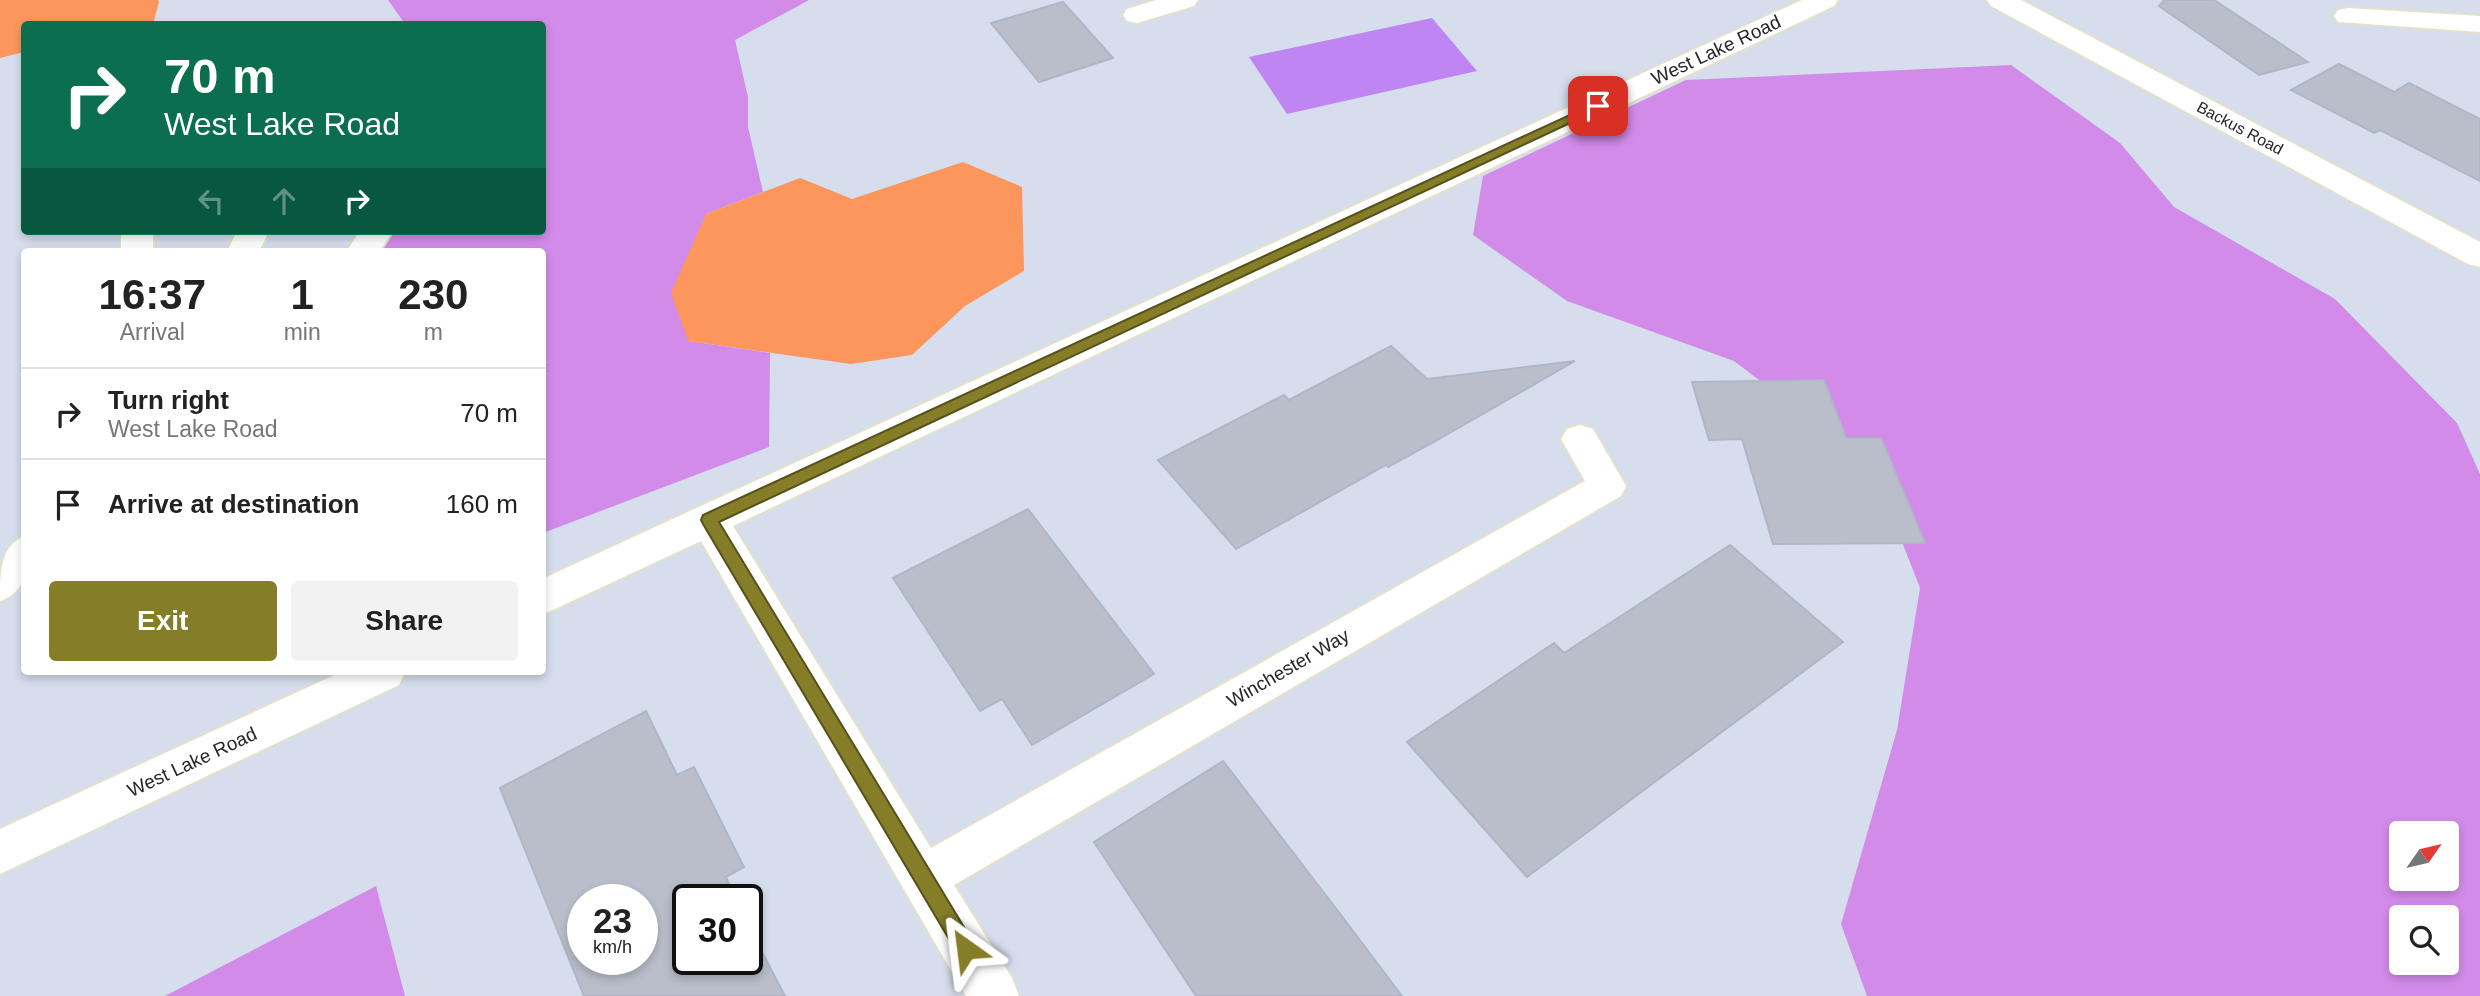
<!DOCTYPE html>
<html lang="en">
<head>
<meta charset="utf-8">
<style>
  body { margin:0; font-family:Helvetica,sans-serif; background:#f2f2f2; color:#222; height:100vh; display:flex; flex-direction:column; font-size:26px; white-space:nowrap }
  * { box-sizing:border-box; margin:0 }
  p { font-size:23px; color:#767676 }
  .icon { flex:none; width:38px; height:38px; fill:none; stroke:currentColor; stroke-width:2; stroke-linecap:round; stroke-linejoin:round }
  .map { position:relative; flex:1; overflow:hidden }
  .sheet { position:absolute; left:21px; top:248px; width:525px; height:427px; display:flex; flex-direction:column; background:#fff; border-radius:7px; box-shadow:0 4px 10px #0003 }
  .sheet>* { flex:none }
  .hud { position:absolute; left:21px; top:21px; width:525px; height:214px; border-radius:7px; box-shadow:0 4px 10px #0003; background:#0b6e4f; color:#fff; overflow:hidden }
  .needle { width:46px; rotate:56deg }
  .buttons { position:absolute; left:2389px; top:821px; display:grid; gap:14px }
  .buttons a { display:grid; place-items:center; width:70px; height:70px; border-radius:7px; background:#fff; box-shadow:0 4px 10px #0003; font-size:35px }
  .speed { position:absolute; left:567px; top:884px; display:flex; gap:14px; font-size:35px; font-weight:700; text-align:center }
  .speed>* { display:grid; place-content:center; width:91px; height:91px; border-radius:50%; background:#fff; box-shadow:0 4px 10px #0003; line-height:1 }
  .speed small { font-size:18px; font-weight:400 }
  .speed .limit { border:4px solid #111; border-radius:10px; background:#fff; color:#111 }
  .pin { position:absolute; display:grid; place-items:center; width:60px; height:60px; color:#fff; margin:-30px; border-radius:14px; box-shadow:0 4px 10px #0006 }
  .me { position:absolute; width:77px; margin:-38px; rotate:329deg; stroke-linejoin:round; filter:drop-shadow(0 0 5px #0008) }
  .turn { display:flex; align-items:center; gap:24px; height:147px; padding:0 28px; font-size:32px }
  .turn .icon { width:91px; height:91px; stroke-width:2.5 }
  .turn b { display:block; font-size:49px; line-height:60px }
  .lanes { display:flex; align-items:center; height:66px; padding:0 28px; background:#0003; justify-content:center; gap:35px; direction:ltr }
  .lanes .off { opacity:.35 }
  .eta { display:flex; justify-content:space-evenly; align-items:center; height:119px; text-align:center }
  .eta b { font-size:42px; font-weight:700; line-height:49px }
  .primary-button { display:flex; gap:14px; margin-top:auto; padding:14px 28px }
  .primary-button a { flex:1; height:80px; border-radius:7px; background:#857d28; color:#fff; font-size:28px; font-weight:700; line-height:80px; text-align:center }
  .primary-button a+a { background:#f2f2f2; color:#222 }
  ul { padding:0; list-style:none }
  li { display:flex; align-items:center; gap:21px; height:91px; padding:0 28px; border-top:2px solid #e0e0e0 }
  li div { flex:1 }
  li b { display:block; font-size:26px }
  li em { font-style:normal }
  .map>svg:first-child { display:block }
</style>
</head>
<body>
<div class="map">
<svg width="2480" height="996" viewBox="0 0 2480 996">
  <rect width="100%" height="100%" fill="#d6ddec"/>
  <path fill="#d38bea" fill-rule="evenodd" d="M388,0H809L735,40L748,97V127L763,192L706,214L689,341L770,353L769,447L543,533L542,252H369L391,231H542V24H405Z
    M2011,65L2120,143L2174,207L2335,299L2457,423L2480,474V996H1867L1841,924L1897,730L1920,588L1873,467L1734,361L1567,301L1473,235L1483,176L1686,80ZM2401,833H2446V878H2401ZM2401,917H2446V962H2401Z
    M376,886L405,996H165Z"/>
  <path fill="#bf86f3" d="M1432,18L1477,71L1287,114L1249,57Z"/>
  <path fill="#fc965c" d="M0,0H158L159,2L153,24H24V52L0,58Z
    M963,162L1022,187L1024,271L965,306L912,355L851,364L688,341L671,293L706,214L800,178L852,199Z"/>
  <path fill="#b9beca" stroke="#b0b6c7" stroke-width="2" fill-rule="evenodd" d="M2164,0H2214L2308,62L2259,75L2159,6Z
    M1063,2L1113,58L1039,82L991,23Z
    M2339,64L2394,92L2409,83L2480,119V181L2380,130L2374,133L2291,90Z
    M1391,346L1427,379L1575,361L1434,442L1388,467L1386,465L1236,549L1158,460L1284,395L1289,400Z
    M1824,380L1846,438H1881L1925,543L1773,544L1742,439L1709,440L1692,382Z
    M1028,509L1154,674L1032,745L1002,699L980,711L893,578Z
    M1730,545L1843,642L1527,877L1407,742L1554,643L1564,653Z
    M646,711L677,775L694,767L744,867L726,877L736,900H688V959H747V923L785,996H584L500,788ZM583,900H642V959H583Z
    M1223,761L1344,919L1402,996H1196L1094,842Z"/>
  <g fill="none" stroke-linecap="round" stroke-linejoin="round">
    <defs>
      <path id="minor" d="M1156,0H1198L1194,6L1137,23L1127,21L1123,15L1127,9Z
        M1802,0H1838L1834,6L733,526L931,848L1585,481L1561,439L1567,429L1580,425L1593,429L1626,486L1621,496L954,885L1012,978L1019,996H966L701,541L542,615V579Z
        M1987,0H2021L2480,242V267L2468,264L1991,6Z
        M2348,8L2480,16V32L2338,22L2334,16L2338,10Z
        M121,231H153V252H121Z
        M237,231H269L259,252H227Z
        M360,231H393L379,252H346Z
        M24,536C26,564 31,590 0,601C0,572 0,547 24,536Z
        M341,672H405L399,685L0,874V829Z"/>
    </defs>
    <use href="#minor" stroke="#e3e0cc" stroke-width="4"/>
    <use href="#minor" fill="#fff" fill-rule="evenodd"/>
  </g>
  <path fill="#857d28" stroke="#56511a" stroke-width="2" d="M1598,102L1602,103V108L719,522L973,942L976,949L973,956L966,959L959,956L703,524L701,520L703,515Z"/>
  <g text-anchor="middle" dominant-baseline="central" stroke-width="5" stroke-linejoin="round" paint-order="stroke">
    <g font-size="16" fill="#272727" stroke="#fff">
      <text transform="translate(2240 128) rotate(28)">Backus Road</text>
    </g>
    <g font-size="19" fill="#272727" stroke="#fff">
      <text transform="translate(1716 50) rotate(-25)">West Lake Road</text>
      <text transform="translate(1288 668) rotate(-30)">Winchester Way</text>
      <text transform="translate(192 762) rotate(-25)">West Lake Road</text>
    </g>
  </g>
</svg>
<div class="buttons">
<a><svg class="needle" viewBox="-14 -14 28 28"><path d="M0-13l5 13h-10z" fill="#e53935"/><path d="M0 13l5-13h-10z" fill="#767676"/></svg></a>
<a><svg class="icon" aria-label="search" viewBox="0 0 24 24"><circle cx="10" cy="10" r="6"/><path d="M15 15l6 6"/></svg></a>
</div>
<div class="speed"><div>23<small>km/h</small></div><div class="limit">30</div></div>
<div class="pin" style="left:1598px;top:106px;background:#d93025"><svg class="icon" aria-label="arrive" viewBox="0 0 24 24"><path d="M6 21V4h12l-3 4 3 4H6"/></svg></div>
<svg class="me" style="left:966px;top:949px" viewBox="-20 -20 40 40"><path d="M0-17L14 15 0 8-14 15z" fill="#857d28" stroke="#fff" stroke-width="4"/></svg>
<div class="hud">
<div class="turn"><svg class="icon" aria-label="right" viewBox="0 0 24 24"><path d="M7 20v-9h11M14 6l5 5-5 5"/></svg><div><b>70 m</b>West Lake Road</div></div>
<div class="lanes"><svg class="icon off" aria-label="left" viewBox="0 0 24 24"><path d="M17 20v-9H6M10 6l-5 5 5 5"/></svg><svg class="icon off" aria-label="ahead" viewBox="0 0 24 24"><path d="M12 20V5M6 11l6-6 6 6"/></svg><svg class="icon" aria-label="right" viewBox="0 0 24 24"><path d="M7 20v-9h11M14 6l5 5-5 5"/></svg></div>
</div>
<section class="sheet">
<div class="eta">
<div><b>16:37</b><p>Arrival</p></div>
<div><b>1</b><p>min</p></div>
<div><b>230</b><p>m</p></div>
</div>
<ul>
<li><svg class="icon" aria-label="right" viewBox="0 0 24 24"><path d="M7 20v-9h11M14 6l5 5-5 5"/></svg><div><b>Turn right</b><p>West Lake Road</p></div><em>70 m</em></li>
<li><svg class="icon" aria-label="arrive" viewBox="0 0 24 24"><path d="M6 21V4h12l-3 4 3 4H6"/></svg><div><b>Arrive at destination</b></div><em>160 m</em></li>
</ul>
<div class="primary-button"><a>Exit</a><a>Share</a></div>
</section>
</div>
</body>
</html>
